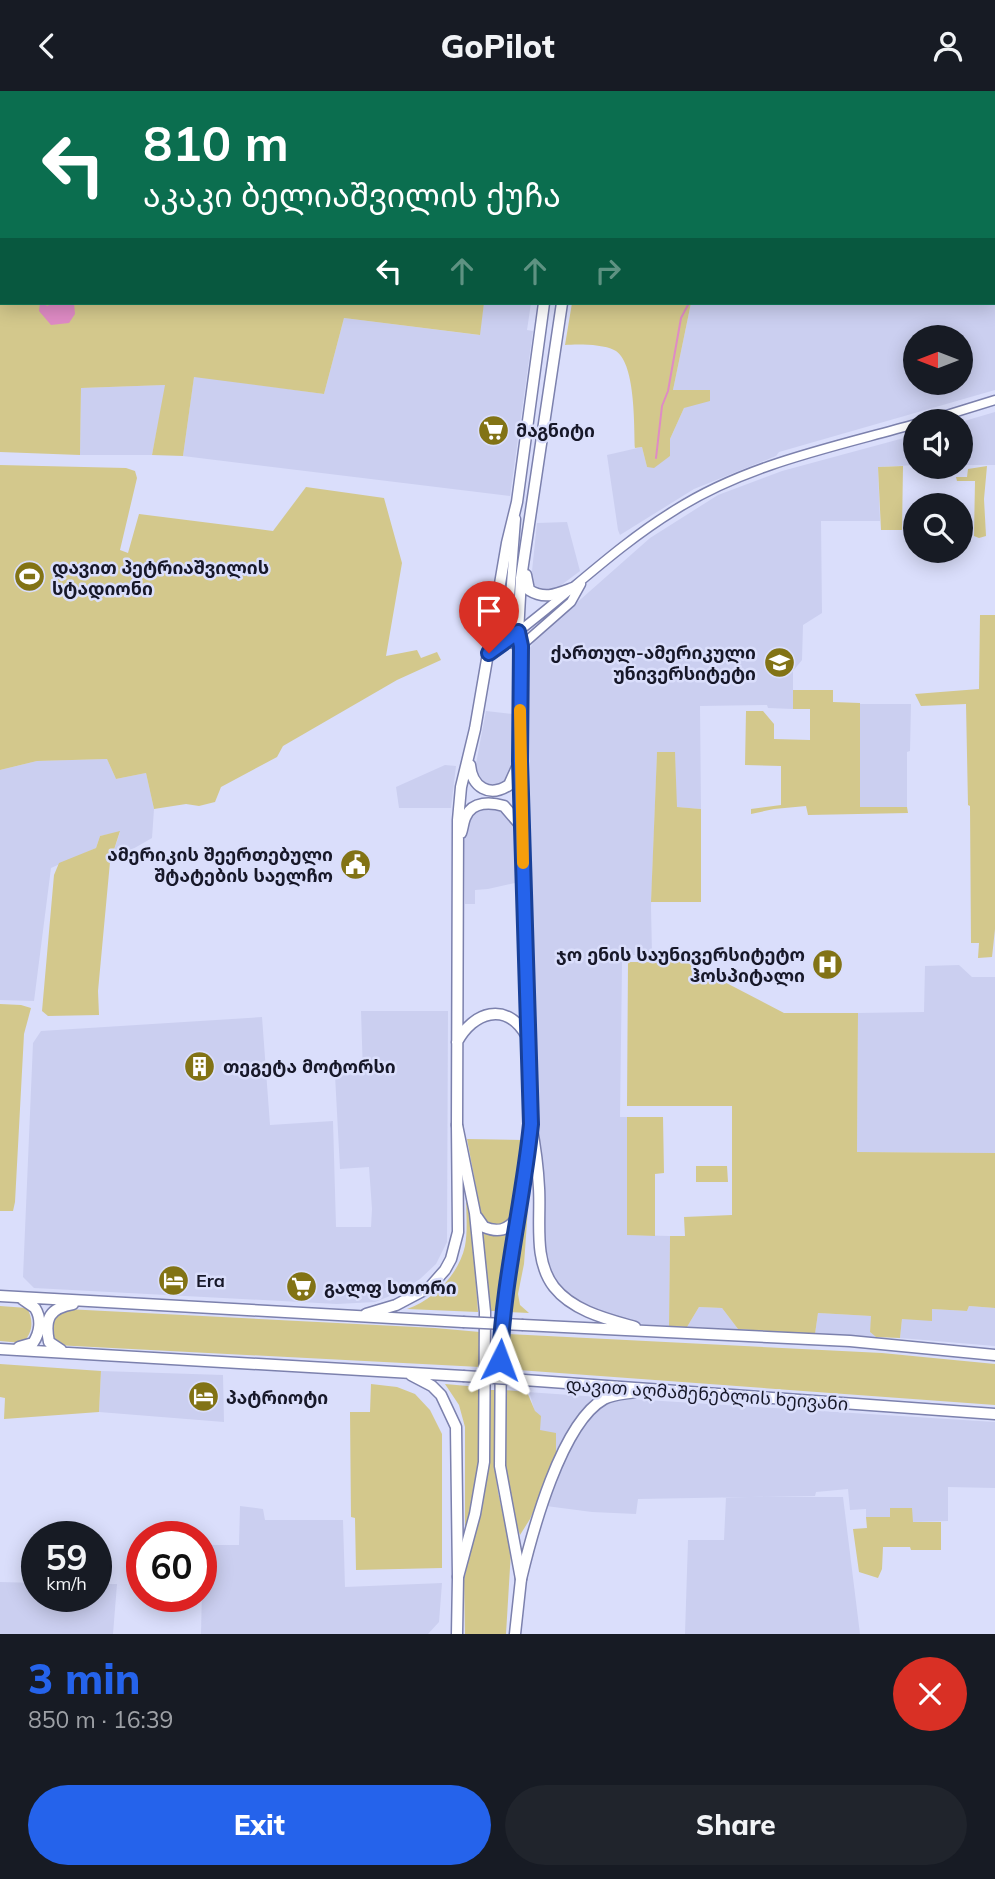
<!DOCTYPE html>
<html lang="en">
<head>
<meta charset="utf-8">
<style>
  body { margin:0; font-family:Mulish,"Noto Sans Georgian",sans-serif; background:#20242c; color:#f1f3f6; height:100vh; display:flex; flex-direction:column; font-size:26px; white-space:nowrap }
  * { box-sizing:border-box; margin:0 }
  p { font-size:23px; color:#9ea1a6 }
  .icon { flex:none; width:38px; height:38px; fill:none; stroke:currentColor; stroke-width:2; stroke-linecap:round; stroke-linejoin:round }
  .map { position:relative; height:1543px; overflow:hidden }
  .sheet { display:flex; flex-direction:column; background:#171b24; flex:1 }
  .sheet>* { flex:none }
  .banner { position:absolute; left:0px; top:0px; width:996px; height:214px; box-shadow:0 4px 18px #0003; background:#0b6e4f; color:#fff; overflow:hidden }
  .needle { width:46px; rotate:270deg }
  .buttons { position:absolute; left:903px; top:234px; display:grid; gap:14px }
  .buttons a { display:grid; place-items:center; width:70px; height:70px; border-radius:50%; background:#171b24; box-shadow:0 4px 18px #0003; font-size:35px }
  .speed { position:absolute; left:21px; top:1430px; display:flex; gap:14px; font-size:35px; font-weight:700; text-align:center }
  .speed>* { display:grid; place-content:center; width:91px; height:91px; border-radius:50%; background:#171b24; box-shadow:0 4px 18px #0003; line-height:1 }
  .speed small { font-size:18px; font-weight:400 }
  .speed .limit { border:10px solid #d22; background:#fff; color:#111 }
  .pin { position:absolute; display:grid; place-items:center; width:60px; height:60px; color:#fff; margin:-72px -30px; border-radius:50% 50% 50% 0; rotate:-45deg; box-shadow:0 0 7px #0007 }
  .pin .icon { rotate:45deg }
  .me { position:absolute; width:77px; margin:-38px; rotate:3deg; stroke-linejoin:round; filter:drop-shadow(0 0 5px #0008) }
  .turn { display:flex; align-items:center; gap:24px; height:147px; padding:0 28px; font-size:32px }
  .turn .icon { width:91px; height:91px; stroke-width:2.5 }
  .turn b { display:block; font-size:49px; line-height:60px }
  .lanes { display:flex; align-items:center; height:66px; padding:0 28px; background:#0003; justify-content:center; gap:35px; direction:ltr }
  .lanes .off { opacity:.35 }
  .round { display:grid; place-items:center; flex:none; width:74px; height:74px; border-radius:37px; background:#20242c }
  .head { display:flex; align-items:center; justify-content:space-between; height:119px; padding:0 28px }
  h1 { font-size:42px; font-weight:800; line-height:52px; color:#2563eb }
  .primary-button { display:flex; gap:14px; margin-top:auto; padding:14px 28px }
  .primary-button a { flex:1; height:80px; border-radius:42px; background:#2563eb; color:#fff; font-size:28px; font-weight:800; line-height:80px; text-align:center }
  .primary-button a+a { background:#20242c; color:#f1f3f6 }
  header { display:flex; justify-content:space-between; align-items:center; height:91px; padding:0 28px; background:#171b24; font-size:32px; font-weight:800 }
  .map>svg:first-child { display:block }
</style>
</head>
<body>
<header><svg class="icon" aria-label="back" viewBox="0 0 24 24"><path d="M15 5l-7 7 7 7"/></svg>GoPilot<svg class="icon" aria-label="person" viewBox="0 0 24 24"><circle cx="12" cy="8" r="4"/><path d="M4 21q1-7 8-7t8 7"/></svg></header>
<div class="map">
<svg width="995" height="1543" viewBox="0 0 995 1543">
  <rect width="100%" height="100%" fill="#dadefb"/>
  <path fill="#cbcff0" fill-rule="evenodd" d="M995,31V299L779,361L776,365L694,398L620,444L618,439L607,364L642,356L647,376L670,365V348L684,317L710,299H673L691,212H994ZM915,247H961V292H915Z
    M484,212H531L527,239L533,240L510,405L183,365L194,285L324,303L344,227L479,244Z
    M166,294L152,364H80L81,297Z
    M995,321V374H961V331Z
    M915,344V374L878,376L880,430H821L822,522L803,534L802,569L793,580V618L768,617L767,614L700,615L701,718L676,716L675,661L657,662L651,816L652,864H628L624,866L622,872L620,1026H627V1144L670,1145L669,1235L643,1233L594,1219L565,1202L548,1179L544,1166L530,840L526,670L527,569L529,558L538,546L650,447L718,404L782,380Z
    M567,431L580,480L556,498L537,499L532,496L531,490L537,432Z
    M860,613H911L910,660L907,661V716H860Z
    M486,620L513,623V674L508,688L497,694L485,693L479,689L475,678Z
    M107,668L116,688L146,682L154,718L152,747L110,771L120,741L100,745L96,757L51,777L34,910L0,909V679L37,670Z
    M445,674L456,675L451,717H399L396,696Z
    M502,716L514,728L515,792L488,798L475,799V813H465L464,750L467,729L474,718Z
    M959,874L972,886H995V1062L857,1061L858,922L924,921L925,875Z
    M361,920H448L447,1151L436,1173L420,1188L400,1201L375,1211L337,1213L34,1197L23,1186L33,952L41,940L262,926L270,1034L333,1030L336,1136H371L372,1118L369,1076L340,1078L335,984L363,983Z
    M969,1215L995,1217V1255L900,1247L902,1228L932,1218L967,1220Z
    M699,1216L722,1217L738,1238L687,1236Z
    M818,1222L872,1225L870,1241L876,1246L815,1243Z
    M101,1280L223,1284L224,1331L99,1321Z
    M527,1301L599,1306L556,1368L540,1339L530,1304Z
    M631,1308L995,1331V1397L948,1396V1430L912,1431V1418L891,1426H866V1418L850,1419L848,1398L816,1401L815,1405L638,1408L636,1423L592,1421L546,1415L563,1373L581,1337L593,1322L604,1313Z
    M726,1406H843L860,1543H685L688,1449H724Z
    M240,1415L263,1418L265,1429H343L345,1496L442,1492L439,1531L428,1543H201L203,1454H239Z
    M0,1491L37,1492V1505H96V1493H117L113,1543H0Z"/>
  <path fill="#d3c88c" d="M0,0H562L2,2V212H484L480,244L344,227L324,303L194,286L183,365L152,364L165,294L81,297L80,364L0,361Z
    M572,212H691L673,299H710V310L684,317L670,348V365L654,377L647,376L642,356L635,357C634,336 636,269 614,259C603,253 577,253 565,254Z
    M0,374L126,377L135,380L137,387L120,459L128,462L139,423L273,440L306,396L384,407L402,472L386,565L417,559L421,567L437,561L441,569L397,589L283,655L277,666L221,696L215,711L199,715L186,713L154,718L146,682L116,688L107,668L37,670L0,679Z
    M903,375L902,439H881L878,376Z
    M987,375L984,408L986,445L979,447L974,445L975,390H957L956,386H967L968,378Z
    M980,524H995V838L992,866L978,867L979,852H971L970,715L968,714L966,613L921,615L915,603L979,598Z
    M793,599H833V611L860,612V716H907L908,722L808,724L806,715L774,718L751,723V718L781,714V675L745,674L746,620H763L774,633V648L810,649V618H793Z
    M657,661H675L677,716L701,718V811H651Z
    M120,740L110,771L98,900L99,924L48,925L42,920L54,784L59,772L96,757L100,745Z
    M628,871H686L784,922H858L857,1061L995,1062V1217L969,1215L967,1220L932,1218V1230L902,1228L900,1247L876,1246L870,1241L871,1225L818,1222L815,1243L738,1238L722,1217L699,1216L687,1236L669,1235L670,1145H685L684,1126L732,1124V1015H627Z
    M0,913L21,914L31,917L24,943L15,1111L13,1120H0Z
    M627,1026H663L664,1082L655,1083V1145L627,1144Z
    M467,1048L525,1049L511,1125L507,1132L490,1136L482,1128Z
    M696,1075H727L728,1091H696Z
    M529,1103L524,1173L518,1203L520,1214L529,1222L506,1221Z
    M466,1104L472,1135L478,1221L407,1218C434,1209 459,1183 465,1155C468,1139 466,1120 466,1104Z
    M510,1137L499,1220H490L483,1142Z
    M0,1215L27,1217C34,1229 33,1243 22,1252L0,1250Z
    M66,1218L435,1237L480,1241V1276L55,1254L48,1239L51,1226Z
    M507,1243L882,1262L995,1273V1314L505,1278Z
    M0,1273L101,1280L99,1321L4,1328L5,1307L0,1306Z
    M371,1293L397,1296L415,1303L430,1319L442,1343V1477L356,1479L355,1427L351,1426L350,1321H370Z
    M445,1293L479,1296L480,1365L477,1398L465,1442V1336L459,1314Z
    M489,1299H496L494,1371L498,1401L511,1460L506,1543H465L464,1489L480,1417L487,1370Z
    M504,1299L527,1301L535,1320L541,1325L540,1339L556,1342V1368L530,1428L520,1444C503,1394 504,1351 504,1299Z
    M890,1417H912L913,1431H941V1459H911L910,1456H883L882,1478L878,1487L859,1481L853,1438L867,1437L866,1426H890Z"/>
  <path fill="#df8bc5" d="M40,212L48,215L50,212H74L75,223L69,232L51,234L39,220Z"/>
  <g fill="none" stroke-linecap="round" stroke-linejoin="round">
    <path stroke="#df8bc5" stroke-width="2" d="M656,367L662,315L668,300L681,227L689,212"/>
    <defs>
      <path id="secondary" d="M924,331L995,309
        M516,428L508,532L510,548L513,553L521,555L571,511L581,493
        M489,562C554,518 608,460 675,419C747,373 834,356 915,333"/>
      <path id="primary" d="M575,2V0
        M592,2V0
        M526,484L529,499C545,509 557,503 573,497
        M470,674C472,696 489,707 509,694L518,674
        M461,742C463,737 463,730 466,725C473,710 491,711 504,715L522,736
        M457,951C473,921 506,910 526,944
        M477,1126L484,1136C498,1142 509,1139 517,1126
        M457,1543L458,1486L475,1423L484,1371L485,1221L475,1122L457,1034L458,729L461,696L475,638L507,452L517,411L544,212
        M515,1543L521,1488L500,1375L501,1243L508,1180L527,1073L531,1033L520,670L521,555L518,542L521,487L562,212"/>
      <path id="trunk" d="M531,1033C535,1054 538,1076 539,1097C541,1129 533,1169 554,1196C573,1220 607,1228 635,1236
        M0,1205L463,1231
        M366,1223L396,1214L430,1196L445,1179L451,1168L458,1141L457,1034
        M523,1234L850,1250L995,1264
        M19,1256L33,1252C40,1242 42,1228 35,1217L22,1208
        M0,1258L463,1285
        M61,1259L49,1251C44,1227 50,1217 73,1213
        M411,1284L432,1295L441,1304L456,1336L458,1486
        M524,1289L995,1323
        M521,1488C532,1442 561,1332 604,1308C613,1303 625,1303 635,1301"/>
    </defs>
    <use href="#secondary" stroke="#7c81ad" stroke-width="11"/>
    <use href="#primary" stroke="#7c81ad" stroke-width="13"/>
    <use href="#trunk" stroke="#7c81ad" stroke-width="13"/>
    <use href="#secondary" stroke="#fff" stroke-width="8"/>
    <use href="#primary" stroke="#fff" stroke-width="10"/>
    <use href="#trunk" stroke="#fff" stroke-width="10"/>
    <defs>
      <path id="trunk-bridge" d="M463,1231L523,1234
        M463,1285L524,1289"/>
    </defs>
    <use href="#trunk-bridge" stroke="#7c81ad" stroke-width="13" stroke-linecap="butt"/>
    <use href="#trunk-bridge" stroke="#fff" stroke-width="10"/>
  </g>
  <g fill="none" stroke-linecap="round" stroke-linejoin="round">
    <defs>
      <path id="route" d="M489,562L518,541L521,555L520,670L531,1033C523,1112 503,1190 500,1269"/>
    </defs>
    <use href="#route" stroke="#184099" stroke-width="18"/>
    <use href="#route" stroke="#2563eb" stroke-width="12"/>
    <path stroke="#f59e0b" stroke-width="12" d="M520,619L523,772"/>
  </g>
  <defs>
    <symbol id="supermarket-disc" viewBox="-11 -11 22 22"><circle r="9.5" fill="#827315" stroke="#dadefb"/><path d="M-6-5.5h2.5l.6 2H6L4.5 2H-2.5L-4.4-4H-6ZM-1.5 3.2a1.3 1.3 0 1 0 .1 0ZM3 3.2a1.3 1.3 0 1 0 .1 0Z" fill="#fff"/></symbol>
    <symbol id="stadium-disc" viewBox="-11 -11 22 22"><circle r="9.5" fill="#827315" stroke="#dadefb"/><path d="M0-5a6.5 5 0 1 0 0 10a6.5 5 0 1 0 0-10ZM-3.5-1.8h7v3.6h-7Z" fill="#fff"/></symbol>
    <symbol id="university-disc" viewBox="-11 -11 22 22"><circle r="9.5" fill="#827315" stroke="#dadefb"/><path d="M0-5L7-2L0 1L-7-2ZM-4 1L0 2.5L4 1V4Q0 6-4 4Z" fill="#fff"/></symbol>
    <symbol id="civic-disc" viewBox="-11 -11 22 22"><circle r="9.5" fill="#827315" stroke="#dadefb"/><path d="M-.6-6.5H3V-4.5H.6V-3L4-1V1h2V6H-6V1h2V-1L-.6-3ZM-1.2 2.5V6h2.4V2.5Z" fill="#fff"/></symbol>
    <symbol id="hospital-disc" viewBox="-11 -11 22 22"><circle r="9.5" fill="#827315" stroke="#dadefb"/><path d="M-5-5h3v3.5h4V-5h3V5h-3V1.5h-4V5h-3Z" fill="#fff"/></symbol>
    <symbol id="building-disc" viewBox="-11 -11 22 22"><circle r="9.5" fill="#827315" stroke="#dadefb"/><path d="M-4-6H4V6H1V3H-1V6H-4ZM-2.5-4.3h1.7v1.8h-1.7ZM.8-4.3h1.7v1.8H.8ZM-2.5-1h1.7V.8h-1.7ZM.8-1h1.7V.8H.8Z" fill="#fff"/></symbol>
    <symbol id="hotel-disc" viewBox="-11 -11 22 22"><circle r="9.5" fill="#827315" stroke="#dadefb"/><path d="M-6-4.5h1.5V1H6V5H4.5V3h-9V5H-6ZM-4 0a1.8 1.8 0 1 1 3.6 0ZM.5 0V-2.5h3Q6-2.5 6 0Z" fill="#fff"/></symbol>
  </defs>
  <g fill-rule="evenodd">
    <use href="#supermarket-disc" x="476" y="322" width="35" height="35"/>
    <use href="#stadium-disc" x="12" y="468" width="35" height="35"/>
    <use href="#university-disc" x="762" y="554" width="35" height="35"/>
    <use href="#civic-disc" x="338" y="756" width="35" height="35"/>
    <use href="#hospital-disc" x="810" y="856" width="35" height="35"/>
    <use href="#building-disc" x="182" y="958" width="35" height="35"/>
    <use href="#hotel-disc" x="156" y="1172" width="35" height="35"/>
    <use href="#supermarket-disc" x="284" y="1178" width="35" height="35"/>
    <use href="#hotel-disc" x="186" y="1288" width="35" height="35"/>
  </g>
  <g text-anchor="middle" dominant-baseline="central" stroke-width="5" stroke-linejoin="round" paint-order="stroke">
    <g font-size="18" font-weight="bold" fill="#171829" stroke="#dadefb" text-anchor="start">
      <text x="516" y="339">მაგნიტი</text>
      <text x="52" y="476">დავით პეტრიაშვილის<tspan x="52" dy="21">სტადიონი</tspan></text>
      <text x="756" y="561" text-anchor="end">ქართულ-ამერიკული<tspan x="756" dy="21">უნივერსიტეტი</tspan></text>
      <text x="333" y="763" text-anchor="end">ამერიკის შეერთებული<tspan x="333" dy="21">შტატების საელჩო</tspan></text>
      <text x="805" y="863" text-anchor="end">ჯო ენის საუნივერსიტეტო<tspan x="805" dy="21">ჰოსპიტალი</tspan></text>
      <text x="223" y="975">თეგეტა მოტორსი</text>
      <text x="196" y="1189">Era</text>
      <text x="324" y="1196">გალფ სთორი</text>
      <text x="226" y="1306">პატრიოტი</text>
    </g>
    <g font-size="18" fill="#171829" stroke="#dadefb">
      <text transform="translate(707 1303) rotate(4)">დავით აღმაშენებლის ხეივანი</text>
    </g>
  </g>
</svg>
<div class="buttons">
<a><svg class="needle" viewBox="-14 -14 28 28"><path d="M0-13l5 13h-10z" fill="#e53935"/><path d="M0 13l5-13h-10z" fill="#9ea1a6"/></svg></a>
<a><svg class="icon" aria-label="sound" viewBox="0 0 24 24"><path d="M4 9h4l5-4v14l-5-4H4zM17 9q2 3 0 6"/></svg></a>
<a><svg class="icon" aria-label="search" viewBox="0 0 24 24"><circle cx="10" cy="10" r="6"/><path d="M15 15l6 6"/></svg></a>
</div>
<div class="speed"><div>59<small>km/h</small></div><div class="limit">60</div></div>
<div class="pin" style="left:489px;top:562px;background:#d93025"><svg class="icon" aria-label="arrive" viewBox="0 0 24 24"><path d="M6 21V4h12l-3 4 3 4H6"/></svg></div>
<svg class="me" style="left:500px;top:1269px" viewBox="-20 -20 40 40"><path d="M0-17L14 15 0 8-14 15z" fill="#2563eb" stroke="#fff" stroke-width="4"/></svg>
<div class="banner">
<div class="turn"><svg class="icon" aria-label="left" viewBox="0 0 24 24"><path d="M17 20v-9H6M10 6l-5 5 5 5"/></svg><div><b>810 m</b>აკაკი ბელიაშვილის ქუჩა</div></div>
<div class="lanes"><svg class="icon" aria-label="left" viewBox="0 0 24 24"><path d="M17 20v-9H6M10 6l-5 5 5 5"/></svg><svg class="icon off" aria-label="ahead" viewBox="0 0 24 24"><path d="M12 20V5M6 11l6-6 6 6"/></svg><svg class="icon off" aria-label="ahead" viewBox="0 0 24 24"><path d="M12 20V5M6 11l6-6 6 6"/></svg><svg class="icon off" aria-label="right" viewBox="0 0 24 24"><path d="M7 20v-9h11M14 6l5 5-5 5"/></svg></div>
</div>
</div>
<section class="sheet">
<div class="head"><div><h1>3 min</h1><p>850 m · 16:39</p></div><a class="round" style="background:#d93025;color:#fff"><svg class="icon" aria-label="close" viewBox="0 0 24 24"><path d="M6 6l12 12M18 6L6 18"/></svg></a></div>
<div class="primary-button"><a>Exit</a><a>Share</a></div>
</section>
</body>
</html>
